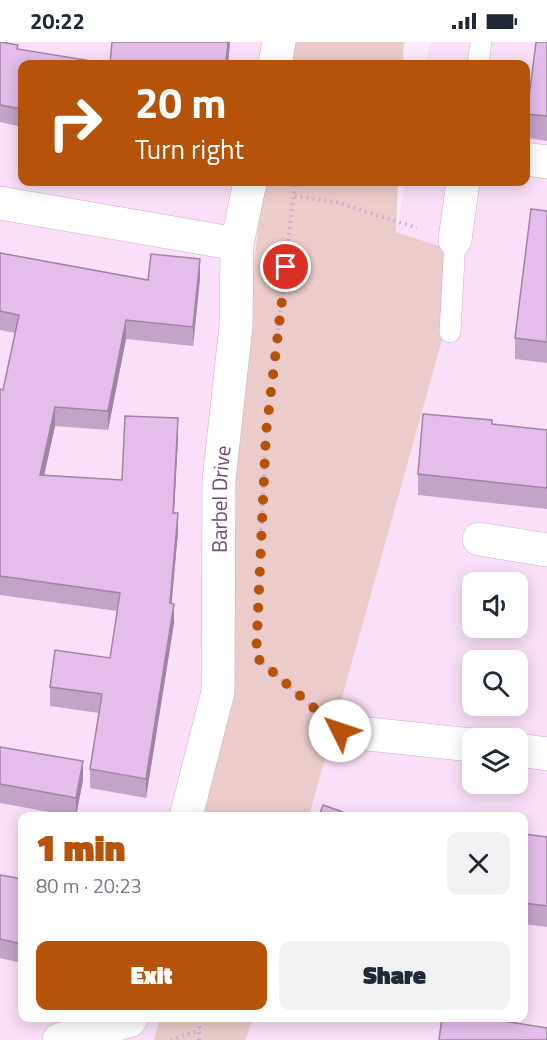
<!DOCTYPE html>
<html lang="en">
<head>
<meta charset="utf-8">
<style>
  body { margin:0; font-family:"Titillium Web",sans-serif; background:#f2f2f3; color:#1f2937; height:100vh; display:flex; flex-direction:column; font-size:22px; white-space:nowrap }
  * { box-sizing:border-box; margin:0 }
  p { font-size:20px; color:#747a83 }
  .icon { flex:none; width:33px; height:33px; fill:none; stroke:currentColor; stroke-width:2; stroke-linecap:round; stroke-linejoin:round }
  .map { position:relative; flex:1; overflow:hidden }
  .side { position:absolute; left:18px; top:770px; width:510px; height:210px; display:flex; flex-direction:column; background:#fff; border-radius:12px; box-shadow:0 3px 15px #0003 }
  .side>* { flex:none }
  .banner { position:absolute; left:18px; top:18px; width:512px; height:126px; border-radius:12px; box-shadow:0 3px 15px #0003; background:#b45309; color:#fff; overflow:hidden }
  .fabs { position:absolute; left:462px; top:530px; display:grid; gap:12px }
  .fabs a { display:grid; place-items:center; width:66px; height:66px; border-radius:12px; background:#fff; box-shadow:0 3px 15px #0003; font-size:30px }
  .pin { position:absolute; display:grid; place-items:center; width:51px; height:51px; color:#fff; margin:-26px; border:3px solid #fff; border-radius:50%; box-shadow:0 2px 6px #0007 }
  .me { position:absolute; width:66px; margin:-33px; rotate:311deg; stroke-linejoin:round; filter:drop-shadow(0 0 4px #0008) }
  .turn { display:flex; align-items:center; gap:21px; height:126px; padding:0 18px; font-size:27px }
  .turn .icon { width:78px; height:78px; stroke-width:2.5 }
  .turn b { display:block; font-size:42px; line-height:51px }
  .round { display:grid; place-items:center; flex:none; width:63px; height:63px; border-radius:12px; background:#f2f2f3 }
  .head { display:flex; align-items:center; justify-content:space-between; height:102px; padding:0 18px }
  h1 { font-size:36px; font-weight:800; line-height:45px; color:#b45309 }
  .action { display:flex; gap:12px; margin-top:auto; padding:12px 18px }
  .action a { flex:1; height:69px; border-radius:12px; background:#b45309; color:#fff; font-size:24px; font-weight:800; line-height:69px; text-align:center }
  .action a+a { background:#f2f2f3; color:#1f2937 }
  .status { display:flex; justify-content:space-between; align-items:center; height:42px; padding:0 30px; background:#fff; direction:ltr }
  .status svg { height:16px; fill:currentColor }
  .map>svg:first-child { display:block }
</style>
</head>
<body>
<div class="status"><b>20:22</b><svg viewBox="0 0 49 12"><path d="M0 12V9h3v3zM5 12V6h3v6zM10 12V3h3v9zM15 12V0h3v12zM26 1h20v11H26zM47 4h2v5h-2z"/></svg></div>
<div class="map">
<svg width="547" height="998" viewBox="0 0 547 998">
  <rect width="100%" height="100%" fill="#fcecfb"/>
  <path fill="#f9e0f8" fill-rule="evenodd" d="M0,0H278L275,22H22V140H263L194,774H22V975H160L154,998H0Z
    M430,0H547V998H246L253,975H524V774H309L451,266L396,190L405,140H525V22H426ZM472,540H518V585H472ZM472,618H518V663H472ZM472,696H518V741H472Z"/>
  <path fill="#ebccca" d="M278,0H404L403,22H275Z
    M263,140H398L396,190L448,207L451,266L309,774H194Z
    M160,975H253L246,998H154Z"/>
  <g fill="none" stroke-linecap="round" stroke-linejoin="round">
    <defs>
      <path id="service" d="M478,22L481,0
        M450,290L455,198"/>
      <g id="minor">
        <path d="M275,22L279,0"/>
        <path d="M525,117L547,120"/>
        <path d="M0,161L237,202"/>
        <path d="M455,198L463,140"/>
        <path d="M479,497L547,508"/>
        <path d="M340,689L472,703"/>
        <path d="M518,708L547,712"/>
        <path id="s1" d="M186,774L218,650L219,438L236,284L237,202L250,140"/>
        <path d="M59,998L129,979L132,975"/>
      </g>
    </defs>
    <use href="#service" stroke="#caaecd" stroke-width="22"/>
    <use href="#minor" stroke="#caaecd" stroke-width="34"/>
    <path stroke="#d0a6d7" stroke-width="4" stroke-dasharray="1.5 4.5" stroke-linecap="butt" d="M295,154L336,160L417,186
      M278,288L295,140
      M261,488L265,411
      M259,617L311,664
      M171,998L200,988
      M199,998L200,975"/>
    <use href="#service" stroke="#fff" stroke-width="21"/>
    <use href="#minor" stroke="#fff" stroke-width="33"/>
  </g>
  <path fill="#c4a3c9" d="M0,0L18,7L110,22L230,0L228,22H22V85L0,80Z
    M547,0V99L527,96V72Z
    M182,140H210L209,143Z
    M547,169V321L515,317V296Z
    M0,211L148,238L200,236L193,304L126,297L108,388L55,384L44,433L122,438L178,396L174,471L178,490L171,561L174,581L146,756L90,746V727L99,671L50,664V645L110,616L117,569L0,553V347L3,348L15,291L0,288Z
    M492,382L547,388V467L418,453V432Z
    M0,705L83,738L76,774H71L0,761Z
    M524,792L547,795V885L524,882Z
    M0,833L22,837V921L0,916Z"/>
  <path fill="#a084a4" d="M228,0H230L228,22H226Z
    M200,217V236L193,304V285Z
    M126,278V297L108,388V369Z
    M55,365V384L40,452V433Z
    M178,376V396L173,490V471Z
    M178,471V490L170,580V561Z
    M174,562V581L146,756V737Z
    M83,719V738L76,774V756Z"/>
  <path fill="#e4bdea" stroke="#a084a4" stroke-width="1.5" d="M0,0L18,3L17,7L110,22L112,0H228L226,22H22V67L0,63Z
    M536,0H547V74L527,72Z
    M531,167L547,169V300L515,296Z
    M0,211L148,238L151,212L200,217L193,285L126,278L108,369L55,365L40,433L122,438L125,374L178,376L173,471H178L170,561L174,562L146,737L90,727L102,652L50,645L55,608L110,616L120,551L0,534V347L3,348L19,273L0,269Z
    M423,372L492,378V382L547,388V446L418,432Z
    M0,705L83,719L76,756L0,742Z
    M323,763L354,774H319Z
    M524,792L547,795V864L524,861Z
    M0,833L22,837V902L0,897Z
    M442,975H479L547,986V998H439Z"/>
  <g fill="none" stroke-linecap="round" stroke-linejoin="round">
    <path stroke="#b45309" stroke-width="10" stroke-dasharray="0 18" d="M286,225L266,391L256,615L340,689"/>
  </g>
  <g text-anchor="middle" dominant-baseline="central" stroke-width="4.5" stroke-linejoin="round" paint-order="stroke">
    <g font-size="21" fill="#714e78" stroke="#fff3fe">
      <text stroke="none"><textPath href="#s1" startOffset="321">Barbel Drive</textPath></text>
    </g>
  </g>
</svg>
<div class="fabs">
<a><svg class="icon" aria-label="sound" viewBox="0 0 24 24"><path d="M4 9h4l5-4v14l-5-4H4zM17 9q2 3 0 6"/></svg></a>
<a><svg class="icon" aria-label="search" viewBox="0 0 24 24"><circle cx="10" cy="10" r="6"/><path d="M15 15l6 6"/></svg></a>
<a><svg class="icon" aria-label="layers" viewBox="0 0 24 24"><path d="M12 4l9 5-9 5-9-5zM3 14l9 5 9-5"/></svg></a>
</div>
<div class="pin" style="left:286px;top:225px;background:#d93025"><svg class="icon" aria-label="arrive" viewBox="0 0 24 24"><path d="M6 21V4h12l-3 4 3 4H6"/></svg></div>
<svg class="me" style="left:340px;top:689px" viewBox="-20 -20 40 40"><circle r="19" fill="#fff"/><path d="M0-13L10 11 0 6-10 11z" fill="#b45309"/></svg>
<div class="banner">
<div class="turn"><svg class="icon" aria-label="right" viewBox="0 0 24 24"><path d="M7 20v-9h11M14 6l5 5-5 5"/></svg><div><b>20 m</b>Turn right</div></div>
</div>
<section class="side">
<div class="head"><div><h1>1 min</h1><p>80 m · 20:23</p></div><a class="round"><svg class="icon" aria-label="close" viewBox="0 0 24 24"><path d="M6 6l12 12M18 6L6 18"/></svg></a></div>
<div class="action"><a>Exit</a><a>Share</a></div>
</section>
</div>
</body>
</html>
